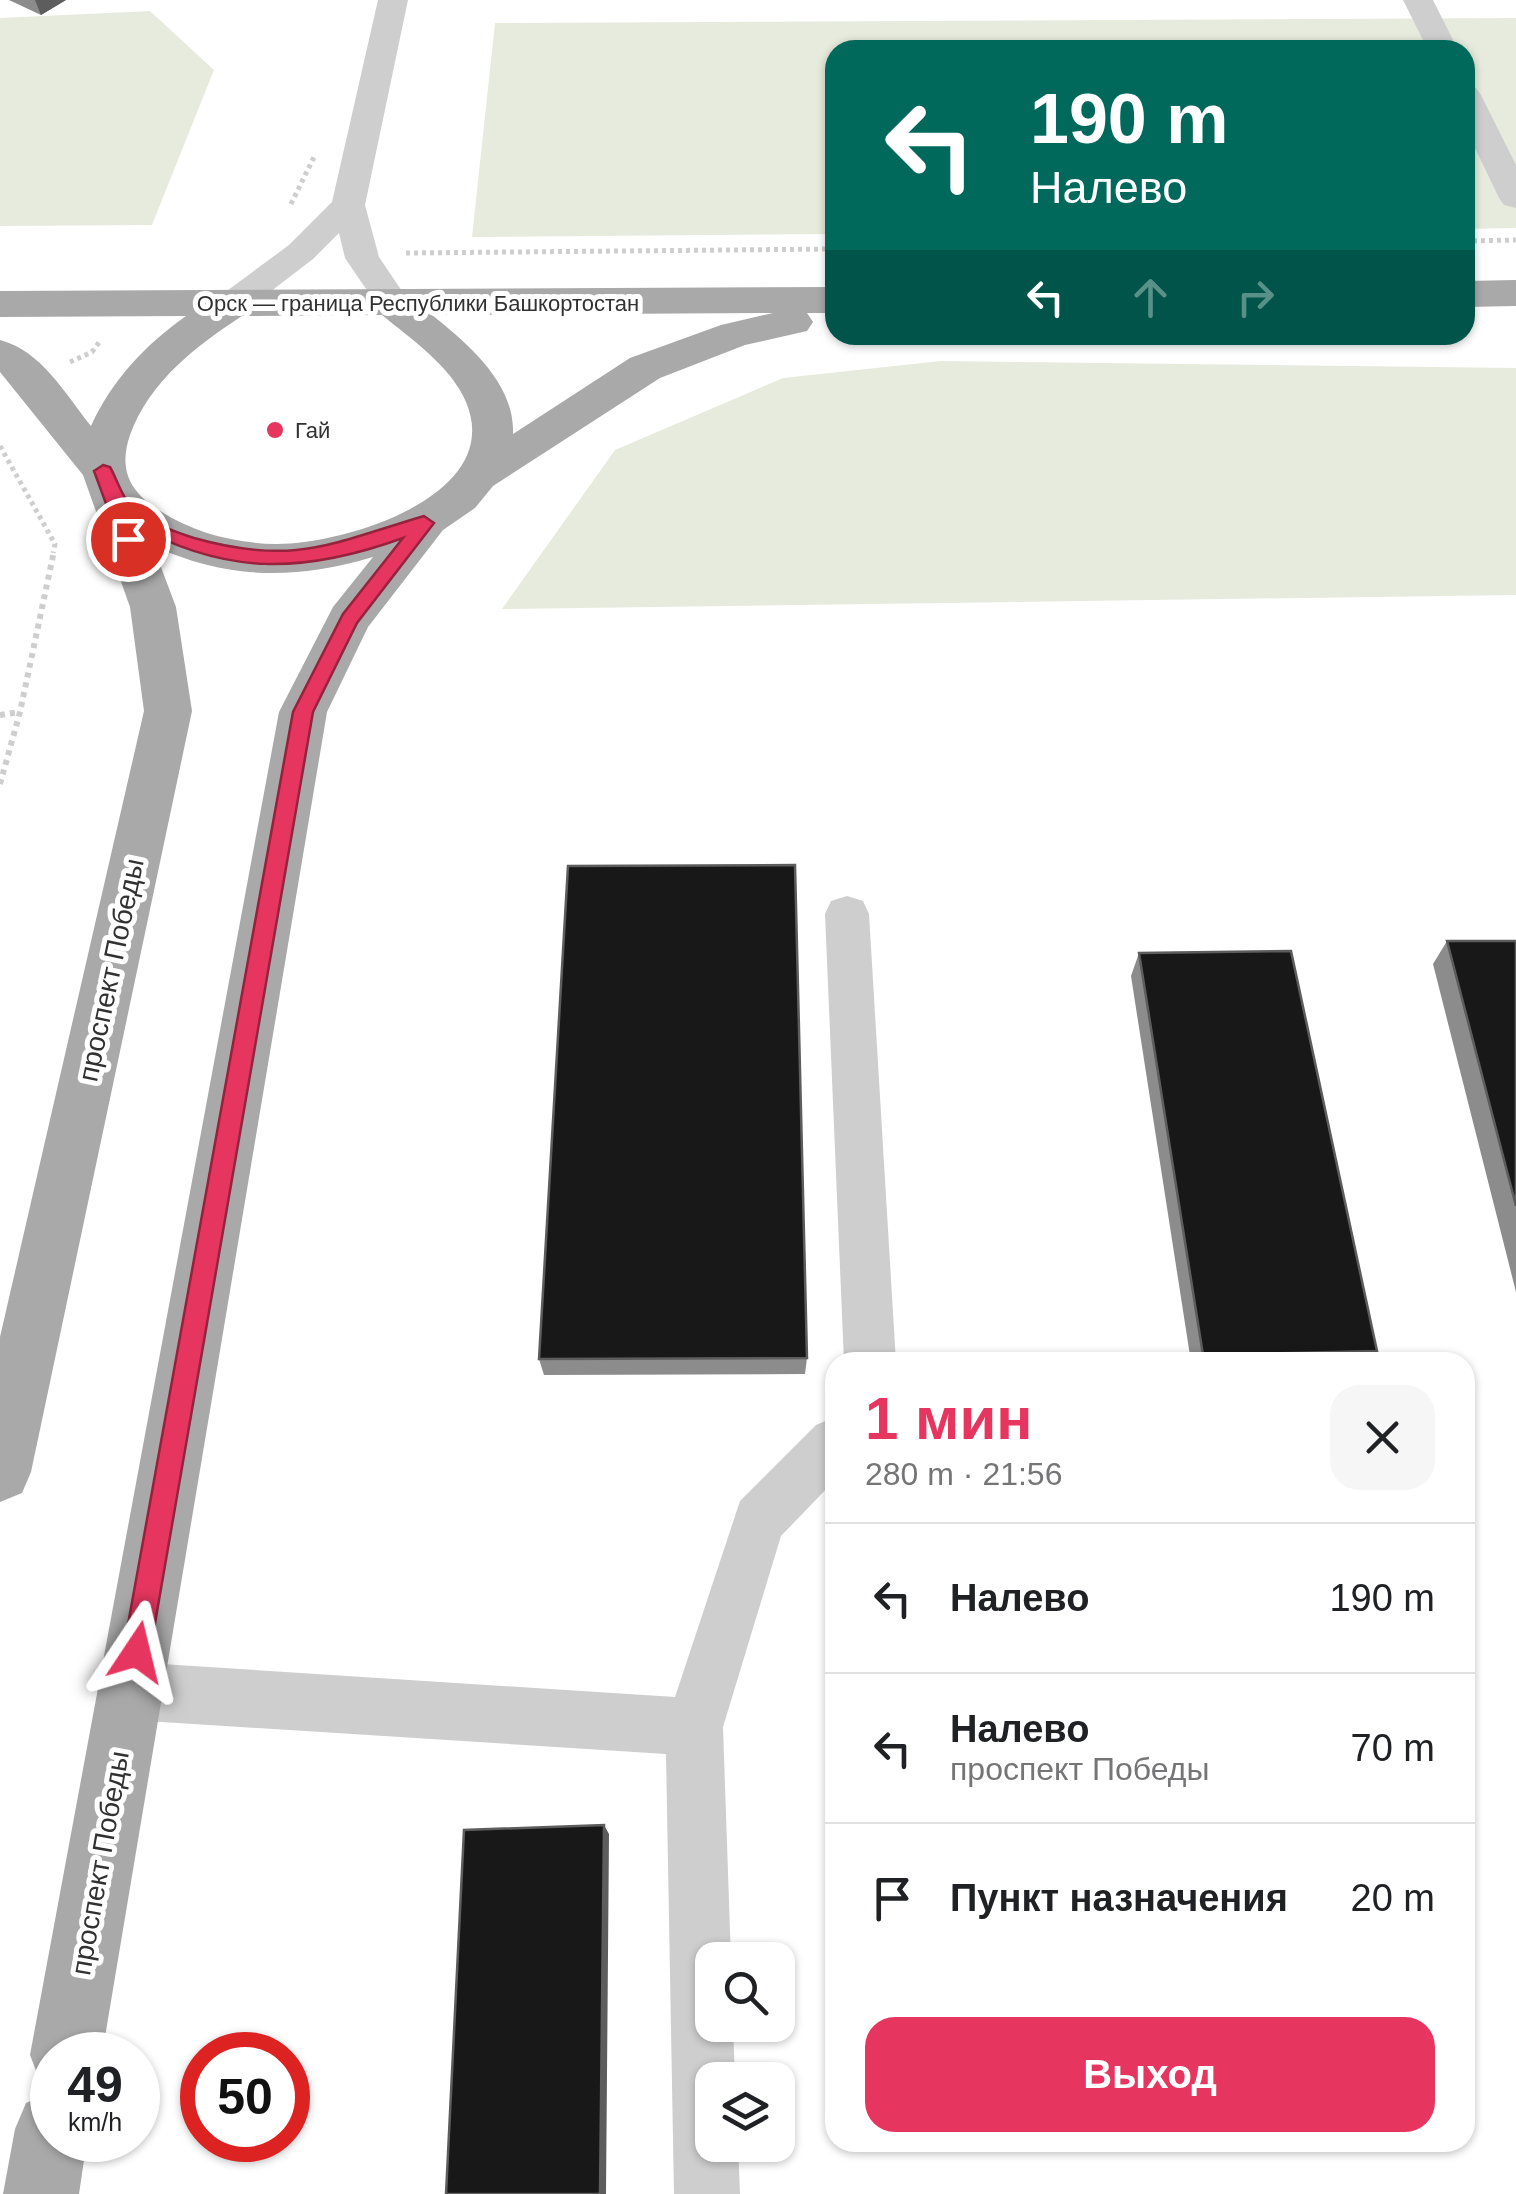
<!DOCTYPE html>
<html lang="ru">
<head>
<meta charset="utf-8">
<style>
  body { margin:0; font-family:Arial,sans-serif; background:#f6f6f6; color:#202124; height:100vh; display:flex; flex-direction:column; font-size:38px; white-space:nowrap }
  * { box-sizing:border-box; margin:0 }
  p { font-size:32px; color:#757577 }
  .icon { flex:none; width:55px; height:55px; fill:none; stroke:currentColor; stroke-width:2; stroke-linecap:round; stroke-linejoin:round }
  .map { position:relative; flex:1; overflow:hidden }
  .sheet { position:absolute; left:825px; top:1352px; width:650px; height:800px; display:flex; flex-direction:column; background:#fff; border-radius:30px; box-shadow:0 2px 8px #0004 }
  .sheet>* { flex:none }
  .banner { position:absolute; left:825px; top:40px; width:650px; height:305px; border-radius:30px; box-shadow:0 2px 8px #0004; background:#00695c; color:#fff; overflow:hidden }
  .fabs { position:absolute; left:695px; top:1942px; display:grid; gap:20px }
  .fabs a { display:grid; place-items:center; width:100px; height:100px; border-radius:20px; background:#fff; box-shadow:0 2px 8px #0004; font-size:50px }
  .speed { position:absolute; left:30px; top:2032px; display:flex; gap:20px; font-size:50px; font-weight:700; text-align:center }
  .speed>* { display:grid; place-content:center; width:130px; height:130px; border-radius:50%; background:#fff; box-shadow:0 2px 8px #0004; line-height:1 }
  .speed small { font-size:25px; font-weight:400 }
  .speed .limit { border:15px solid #d22; background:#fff; color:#111 }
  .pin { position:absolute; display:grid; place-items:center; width:85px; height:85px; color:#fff; margin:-42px; border:5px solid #fff; border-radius:50%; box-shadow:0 2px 10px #0007 }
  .me { position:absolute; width:110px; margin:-55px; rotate:10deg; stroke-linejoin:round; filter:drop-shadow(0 0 8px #0008) }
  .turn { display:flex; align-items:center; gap:35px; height:210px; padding:0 40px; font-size:45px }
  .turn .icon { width:130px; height:130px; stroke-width:2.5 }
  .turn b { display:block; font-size:70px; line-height:85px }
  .lanes { display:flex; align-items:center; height:95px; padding:0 40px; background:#0003; justify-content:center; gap:50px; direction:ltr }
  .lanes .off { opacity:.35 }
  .round { display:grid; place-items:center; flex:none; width:105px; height:105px; border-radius:30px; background:#f6f6f6 }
  .head { display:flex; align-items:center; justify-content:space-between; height:170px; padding:0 40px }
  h1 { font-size:60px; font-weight:800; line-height:75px; color:#e6365f }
  .cta { display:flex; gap:20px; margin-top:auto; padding:20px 40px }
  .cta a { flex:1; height:115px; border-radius:30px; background:#e6365f; color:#fff; font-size:40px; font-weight:800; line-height:115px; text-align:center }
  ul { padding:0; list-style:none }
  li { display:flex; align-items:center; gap:30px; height:150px; padding:0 40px; border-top:2px solid #e0e0e0 }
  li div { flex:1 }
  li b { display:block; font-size:38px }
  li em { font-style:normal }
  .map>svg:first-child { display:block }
</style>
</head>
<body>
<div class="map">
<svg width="1516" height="2194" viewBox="0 0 1516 2194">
  <rect width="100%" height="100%" fill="#fff"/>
  <path fill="#e7ebdd" d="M150,11L214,70L152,225L0,226V18Z
    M1516,18V228L1465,229V50H835V234L472,237L495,23Z
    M941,361L1516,368V595L502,609L615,450L783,378Z"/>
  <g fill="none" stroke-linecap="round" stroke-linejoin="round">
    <path stroke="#cecece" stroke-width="5" stroke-dasharray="4 4" stroke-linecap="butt" d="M291,204L314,157
      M1465,241L1516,240
      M406,253L835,249
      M70,362L92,352L100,341
      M0,446L55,544L53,553"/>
    <path stroke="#cecece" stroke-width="6" stroke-dasharray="5 5" stroke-linecap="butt" d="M0,715L20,712
      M0,784L20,712L54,551"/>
    <path fill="#cecece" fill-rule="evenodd" d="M378,0H408L365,205L379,257L410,303L405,311L393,314L381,311L345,258L339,233L313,259L244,312L232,315L220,312L215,304L220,296L289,245L332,202Z
      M1403,0H1433L1458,50H1428Z
      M1465,86L1476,88L1481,95L1516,165V208L1504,205L1499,198L1465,127Z
      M847,896L863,901L869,914L896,1362H844L825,914L831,901Z
      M835,1417V1480L781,1536L723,1727L731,1960H712V2025H733L735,2080H712V2145H738L740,2194H674L666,1754L130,1720L110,1711L101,1691L110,1671L130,1662L675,1697L740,1501L816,1425Z"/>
    <path fill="#a9a9a9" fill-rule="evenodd" d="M1516,280V306L1465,307V281Z
      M835,287V313H807L813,322L807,331L745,345L660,378L493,486L475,508L443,530L368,627L327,712L102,2055H52V2086L40,2081L30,2055L279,712L333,607L373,557C294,580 230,580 153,546L176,607L192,711L31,1472L22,1493L0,1502V1337L144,711L130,607L83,475L0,372V340C42,351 65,394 91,426C112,380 145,345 186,316L0,317V291ZM773,313L721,325L630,358L513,434C515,383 468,344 432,315ZM382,315C411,339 451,366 466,402C506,497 341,545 275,544C235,543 194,533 160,511C130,492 118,470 130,435C150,381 196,346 242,316Z
      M52,2092V2140H87L79,2194H3L15,2129L26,2103Z"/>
  </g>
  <path fill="#8c8c8c" d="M9,0H66L41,15Z
    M1447,941H1516V1292L1433,964Z
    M1139,953L1377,1351L1367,1362H1191L1131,976Z
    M807,1358L805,1374L544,1375L539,1359Z"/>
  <path fill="#5d5d5d" d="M35,0H66L41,15Z
    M604,1825L609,1834L606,2194H600Z"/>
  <path fill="#181818" stroke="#5d5d5d" stroke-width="2.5" d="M795,865L807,1358L539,1359L568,866Z
    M1447,941H1516V1206Z
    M1291,951L1377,1351L1203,1355L1139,953Z
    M604,1825L600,2194H446L464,1830Z"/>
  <path fill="#e6365f" stroke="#96233e" stroke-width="2.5" d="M103,465L110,467C117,479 122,498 132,507C146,521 175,532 194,538C294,566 330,544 424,516L434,523L357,623L313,712L150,1652L146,1662L137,1666L127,1662L123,1652L293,712L343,614L403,538C303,574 225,576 131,523L137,539L128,546L119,539L94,471Z"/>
  <circle fill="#e6365f" stroke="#fff" stroke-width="4" cx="275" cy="430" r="10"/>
  <g text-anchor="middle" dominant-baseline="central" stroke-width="10" stroke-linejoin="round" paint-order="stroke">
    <g font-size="22" fill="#313131" stroke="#fff">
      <text x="418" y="303">Орск — граница Республики Башкортостан</text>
    </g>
    <g font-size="22" fill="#313131" stroke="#fff" text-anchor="start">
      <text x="295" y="430">Гай</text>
    </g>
    <g font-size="28" fill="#313131" stroke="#fff">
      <text transform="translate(111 970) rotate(-78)">проспект Победы</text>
      <text transform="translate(100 1863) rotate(-80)">проспект Победы</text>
    </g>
  </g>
</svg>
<div class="fabs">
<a><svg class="icon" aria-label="search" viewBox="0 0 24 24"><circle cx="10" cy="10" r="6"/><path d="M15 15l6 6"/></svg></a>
<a><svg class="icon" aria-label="layers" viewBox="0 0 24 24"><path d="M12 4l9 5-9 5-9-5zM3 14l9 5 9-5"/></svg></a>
</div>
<div class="speed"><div>49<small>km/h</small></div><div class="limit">50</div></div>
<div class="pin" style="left:128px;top:539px;background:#d93025"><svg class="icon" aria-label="arrive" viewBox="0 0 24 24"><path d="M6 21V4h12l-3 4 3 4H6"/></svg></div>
<svg class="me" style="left:137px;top:1652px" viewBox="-20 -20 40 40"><path d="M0-17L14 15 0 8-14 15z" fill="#e6365f" stroke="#fff" stroke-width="4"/></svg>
<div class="banner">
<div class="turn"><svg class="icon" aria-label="left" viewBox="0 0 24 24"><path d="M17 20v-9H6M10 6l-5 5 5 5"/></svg><div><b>190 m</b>Налево</div></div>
<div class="lanes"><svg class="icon" aria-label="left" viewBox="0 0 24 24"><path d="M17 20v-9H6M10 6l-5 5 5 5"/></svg><svg class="icon off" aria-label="ahead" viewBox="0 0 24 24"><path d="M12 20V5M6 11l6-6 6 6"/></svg><svg class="icon off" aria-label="right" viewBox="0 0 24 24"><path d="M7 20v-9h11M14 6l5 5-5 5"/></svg></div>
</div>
<section class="sheet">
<div class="head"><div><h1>1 мин</h1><p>280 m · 21:56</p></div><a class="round"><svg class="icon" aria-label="close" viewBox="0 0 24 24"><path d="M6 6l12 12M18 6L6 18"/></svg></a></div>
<ul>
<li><svg class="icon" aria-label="left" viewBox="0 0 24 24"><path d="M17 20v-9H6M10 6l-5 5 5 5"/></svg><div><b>Налево</b></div><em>190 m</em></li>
<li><svg class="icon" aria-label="left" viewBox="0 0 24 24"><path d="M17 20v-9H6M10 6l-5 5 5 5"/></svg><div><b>Налево</b><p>проспект Победы</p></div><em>70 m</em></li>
<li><svg class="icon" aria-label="arrive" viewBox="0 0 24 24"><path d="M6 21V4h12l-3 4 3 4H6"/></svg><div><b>Пункт назначения</b></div><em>20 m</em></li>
</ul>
<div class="cta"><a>Выход</a></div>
</section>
</div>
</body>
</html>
